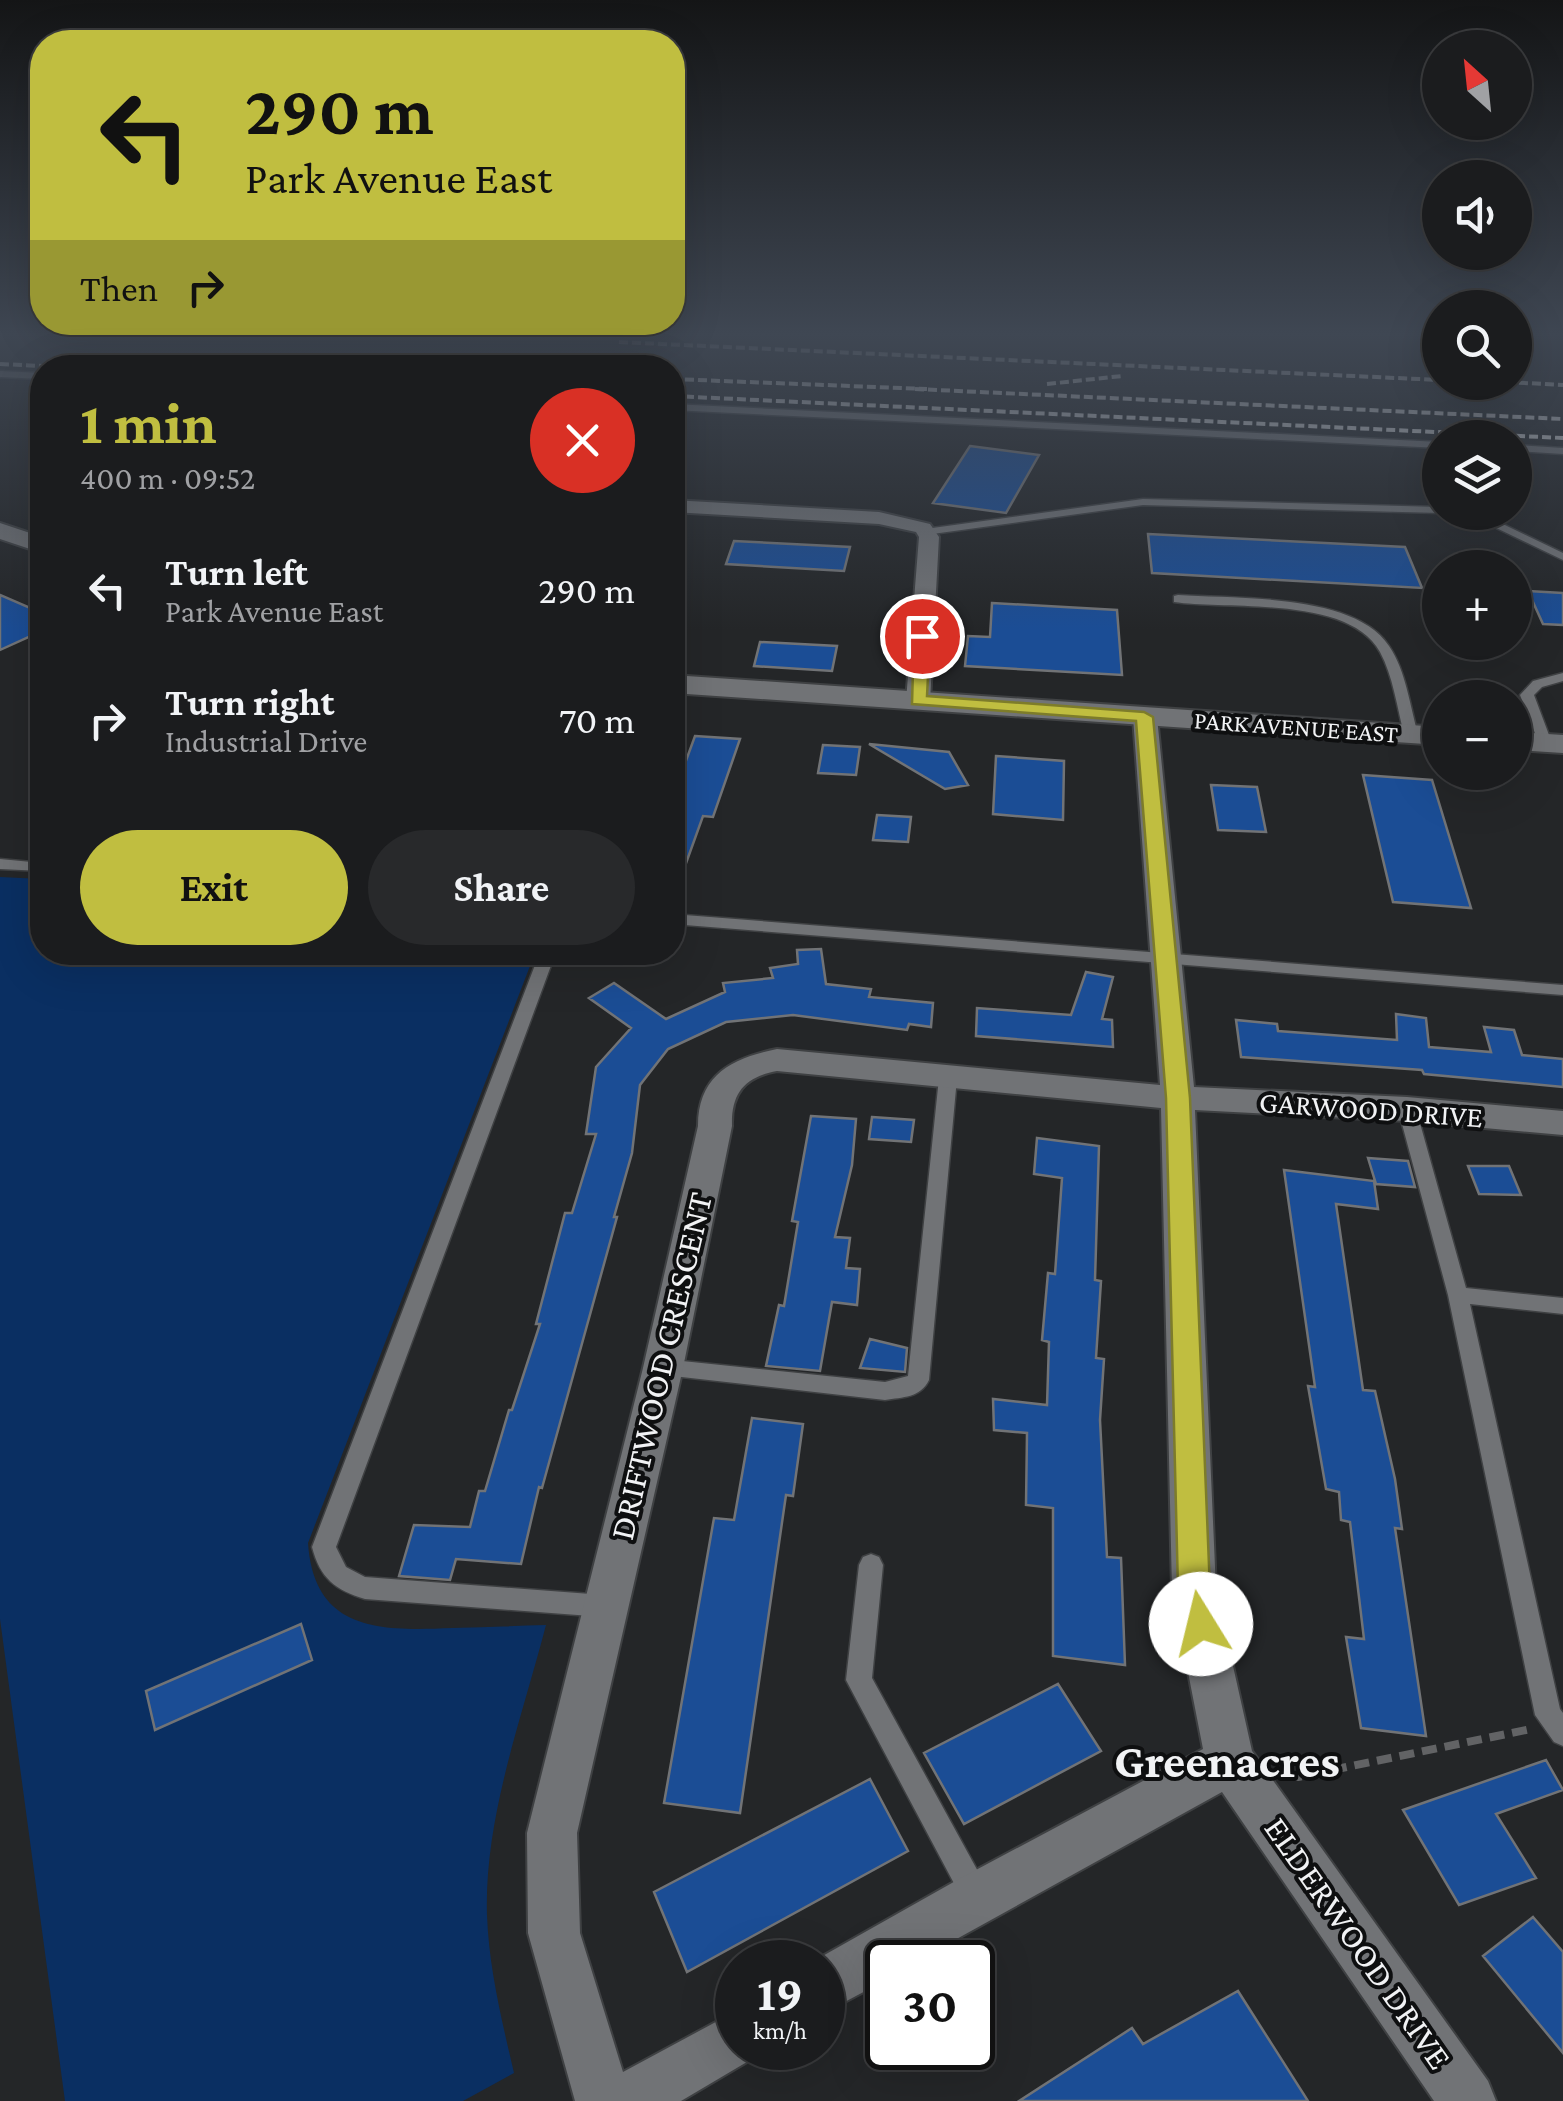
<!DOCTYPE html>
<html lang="en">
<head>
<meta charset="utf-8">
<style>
  body { margin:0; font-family:"Crimson Pro",serif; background:#28292b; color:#f1f3f6; height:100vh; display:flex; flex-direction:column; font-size:38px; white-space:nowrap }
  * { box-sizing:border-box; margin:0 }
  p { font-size:32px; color:#a0a1a4 }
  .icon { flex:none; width:55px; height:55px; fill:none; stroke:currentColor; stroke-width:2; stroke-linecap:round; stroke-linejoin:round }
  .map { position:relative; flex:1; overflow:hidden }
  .drawer { position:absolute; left:30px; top:355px; width:655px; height:610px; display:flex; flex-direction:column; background:#1b1c1e; border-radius:40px; box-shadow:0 10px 40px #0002,0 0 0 2px #393a3c }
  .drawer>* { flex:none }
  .hud { position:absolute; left:30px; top:30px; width:655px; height:305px; border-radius:40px; box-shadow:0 10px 40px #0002,0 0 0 2px #393a3c; background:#c0be40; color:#111; overflow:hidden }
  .needle { width:65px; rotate:333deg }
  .tools { position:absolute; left:1422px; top:30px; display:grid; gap:20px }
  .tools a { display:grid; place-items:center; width:110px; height:110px; border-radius:50%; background:#1b1c1e; box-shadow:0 10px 40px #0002,0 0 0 2px #393a3c; font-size:50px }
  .speed { position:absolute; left:715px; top:1940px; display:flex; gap:20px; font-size:50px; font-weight:700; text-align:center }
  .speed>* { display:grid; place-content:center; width:130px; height:130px; border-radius:50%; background:#1b1c1e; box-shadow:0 10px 40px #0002,0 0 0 2px #393a3c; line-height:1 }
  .speed small { font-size:25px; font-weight:400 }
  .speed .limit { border:5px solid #111; border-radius:15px; background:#fff; color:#111 }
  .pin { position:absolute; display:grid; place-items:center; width:85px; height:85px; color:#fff; margin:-42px; border:5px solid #fff; border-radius:50%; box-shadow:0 2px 10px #0007 }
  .me { position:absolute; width:110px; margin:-55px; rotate:351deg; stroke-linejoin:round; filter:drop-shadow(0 0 8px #0008) }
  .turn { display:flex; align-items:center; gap:35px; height:210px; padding:0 50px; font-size:45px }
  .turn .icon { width:130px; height:130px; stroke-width:2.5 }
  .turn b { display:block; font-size:70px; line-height:85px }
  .then { display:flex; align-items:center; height:95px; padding:0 50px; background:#0003; gap:20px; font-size:38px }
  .round { display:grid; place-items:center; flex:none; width:105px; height:105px; border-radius:52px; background:#28292b }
  .summary { display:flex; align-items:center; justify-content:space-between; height:170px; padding:0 50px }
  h1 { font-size:60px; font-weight:700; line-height:75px; color:#c0be40 }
  .button { display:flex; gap:20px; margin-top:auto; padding:20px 50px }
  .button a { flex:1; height:115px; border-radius:60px; background:#c0be40; color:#111; font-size:40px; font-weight:700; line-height:115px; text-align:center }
  .button a+a { background:#28292b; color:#f1f3f6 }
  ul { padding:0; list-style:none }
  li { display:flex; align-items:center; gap:30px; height:130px; padding:0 50px }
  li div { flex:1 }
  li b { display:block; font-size:38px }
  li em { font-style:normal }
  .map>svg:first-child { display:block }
</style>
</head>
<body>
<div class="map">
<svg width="1563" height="2101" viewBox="0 0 1563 2101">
  <rect width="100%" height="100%" fill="#242628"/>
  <path fill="#0a2f62" d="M0,877L42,879V952L535,953L308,1543C314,1632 381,1631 452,1628C484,1627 515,1626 546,1625C522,1718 484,1818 487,1915C489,1969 502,2021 514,2073L463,2101H65L0,1619Z"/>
  <path fill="#1b4d95" stroke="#717376" stroke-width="2.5" d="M970,446L1039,455L1006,513L933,503Z
    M1148,534L1405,547L1422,588L1152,573Z
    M734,541L850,547L844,571L726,564Z
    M1528,591L1563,593V625L1543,624Z
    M0,595L42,613V631L0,650Z
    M992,603L1117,610L1122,675L965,666L968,636L990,637Z
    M760,642L837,646L832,671L754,666Z
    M695,736L740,739L713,817L703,816L676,891L672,890V799Z
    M869,744L949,752L968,785L945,789Z
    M823,745L860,747L856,775L818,773Z
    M996,756L1064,761L1063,820L993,814Z
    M1363,775L1432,780L1471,908L1393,902Z
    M1211,785L1257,787L1266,832L1218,830Z
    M877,815L911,817L908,842L873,840Z
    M821,949L826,984L871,989L869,997L933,1003L931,1027L909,1024L907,1030L793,1015L726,1022L668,1049L640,1085L632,1153L614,1217H617L542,1488L539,1487L521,1564L456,1559L450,1580L399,1576L414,1525L470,1527L479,1491H485L509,1410H512L540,1324H536L565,1213H572L596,1134H586L596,1067L631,1028L589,998L614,983L666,1019L725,992L723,983L773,978L770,968L798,964L797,950Z
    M1086,972L1113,977L1102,1019L1112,1020L1113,1047L976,1036L977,1008L1071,1015Z
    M1396,1014L1426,1018L1429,1047L1491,1052L1484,1027L1514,1030L1522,1055L1563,1059V1087L1424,1074L1422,1070L1241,1057L1236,1020L1277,1024L1278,1031L1397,1040Z
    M811,1116L856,1119L852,1165L835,1237L850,1238L846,1268L860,1269L857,1305L832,1302L820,1371L766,1366L779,1305L784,1306L798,1222L792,1221Z
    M872,1117L914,1120L911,1142L869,1139Z
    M1037,1138L1099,1146L1095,1280L1101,1281L1096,1358L1104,1359L1100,1420L1107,1557L1121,1558L1125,1665L1053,1656V1508L1026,1505L1027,1433L994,1430L993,1399L1047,1405L1049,1342L1042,1340L1048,1273L1055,1274L1062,1178L1034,1174Z
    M1368,1158L1408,1161L1415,1187L1376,1184Z
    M1468,1166H1509L1521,1195L1479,1194Z
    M1284,1170L1374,1181L1378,1209L1336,1204L1363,1390L1375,1391L1395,1479L1402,1529L1395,1528L1426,1736L1361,1728L1346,1637L1364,1639L1350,1522L1341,1520L1339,1492L1326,1489L1308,1386L1315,1387Z
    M870,1339L907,1348L905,1372L860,1368Z
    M752,1418L803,1424L793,1496L786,1495L740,1813L664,1803L714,1518L734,1520Z
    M301,1624L312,1660L155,1730L146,1691Z
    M1058,1684L1101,1751L964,1824L924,1753Z
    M1546,1760L1563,1790L1496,1814L1536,1878L1459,1905L1403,1810Z
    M870,1779L908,1851L687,1972L654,1892Z
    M1533,1917L1563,1952V2053L1483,1956Z
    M1238,1991L1308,2101H1019L1132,2028L1143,2044Z"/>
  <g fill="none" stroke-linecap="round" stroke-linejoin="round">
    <defs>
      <path id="service" d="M0,371L42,373V379L0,377Z
        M672,404L1440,442V448L672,410Z
        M1515,445L1563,448V454L1515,451Z
        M1143,499L1440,507V512H1443L1440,513L1143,505L925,535L919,532L925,529Z
        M1463,512H1478L1563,553V560Z
        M1178,595C1235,599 1355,593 1389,646C1406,671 1410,706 1418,734L1411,738L1404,734C1397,707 1393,676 1380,652C1349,595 1228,610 1174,602V596Z
        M1563,673V681L1542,687L1534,695L1552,743L1545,747L1540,746L1520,695L1533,681Z
        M0,859L42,863V871L0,869Z
        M672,914L1563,985V995L672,924Z
        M540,952H556L336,1547L346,1567L365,1577L604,1595L613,1598L616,1606L613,1614L604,1617L365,1599C335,1590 320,1578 312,1547Z
        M948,1072L957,1078L929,1380C920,1398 903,1397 885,1400L655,1374L652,1368L655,1362L663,1359L885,1382L908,1376L939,1078Z
        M1407,1103L1416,1109L1466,1288L1563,1298V1314L1470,1304L1560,1709L1563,1713V1746L1554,1742L1535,1715L1448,1295L1398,1109Z
        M871,1554L879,1557L883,1565L872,1678L986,1886L990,1896L986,1906L976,1910L966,1906L846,1680L859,1565L863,1557Z"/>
      <path id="minor" d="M672,500L879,512L930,524L939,537L930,701L927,706H909L906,701L919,537L916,532L879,524L672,512Z
        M1145,710L1157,717L1194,1087L1407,1097L1563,1111V1135L1407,1121L1195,1110L1216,1590L1252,1751L1488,2081L1496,2101H1434L1222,1792L915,1962H888V1979L822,2014V1962H812L959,1879L1203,1749L1172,1590L1161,1108L777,1071C745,1077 731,1093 732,1126L683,1368L577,1833L580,1933L623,2072L738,2010V2048H761L757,2056L681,2101H575L528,1933L527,1833L643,1368L698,1126C698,1075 732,1058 777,1049L1160,1085L1133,717Z"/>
      <path id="tertiary" d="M0,523L42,537V553L0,539Z
        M672,675L1440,727V745L672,693Z
        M1515,732L1563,735V753L1515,750Z"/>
    </defs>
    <use href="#service" stroke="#3f4143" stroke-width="3"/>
    <use href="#minor" stroke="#3f4143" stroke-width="4"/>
    <use href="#tertiary" stroke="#3f4143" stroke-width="4"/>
    <path stroke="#626365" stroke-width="8" stroke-dasharray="15 8" stroke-linecap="butt" d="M1287,1774L1298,1777L1531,1729"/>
    <use href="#service" fill="#717376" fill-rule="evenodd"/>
    <use href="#minor" fill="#717376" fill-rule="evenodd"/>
    <use href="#tertiary" fill="#717376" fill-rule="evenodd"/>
    <path stroke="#cecfd1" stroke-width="4" stroke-dasharray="9 4" stroke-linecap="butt" d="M619,342L1440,380
      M0,364L84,368
      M672,379L927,389
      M1506,382L1563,385
      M1047,384L1122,376
      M915,389L1563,419
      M672,396L1563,438"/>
  </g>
  <linearGradient id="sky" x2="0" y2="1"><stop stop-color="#141516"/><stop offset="0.53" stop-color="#3f4753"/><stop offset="1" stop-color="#3f4753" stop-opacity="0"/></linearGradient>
  <rect width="1563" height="630" fill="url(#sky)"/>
  <path fill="#c0be40" stroke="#7d7c2a" stroke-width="2.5" d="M922,631L930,636L927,696L1144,712L1153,717L1190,1098L1210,1590L1217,1624L1213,1635L1201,1639L1190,1635L1178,1590L1166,1098L1136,721L912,704L914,636Z"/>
  <g text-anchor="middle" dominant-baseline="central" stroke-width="8" stroke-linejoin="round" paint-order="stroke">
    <g font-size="25" fill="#f1f2f4" stroke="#0e0f10">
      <text transform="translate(1296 727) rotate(4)">PARK AVENUE EAST</text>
    </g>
    <g font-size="30" fill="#f1f2f4" stroke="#0e0f10">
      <text transform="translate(1371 1109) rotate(4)">GARWOOD DRIVE</text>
    </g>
    <g font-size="35" fill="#f1f2f4" stroke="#0e0f10">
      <text transform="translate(661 1366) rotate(-77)">DRIFTWOOD CRESCENT</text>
      <text transform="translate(1358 1943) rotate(55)">ELDERWOOD DRIVE</text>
    </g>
    <g font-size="48" font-weight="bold" fill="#f1f2f4" stroke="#0e0f10">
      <text x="1227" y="1760">Greenacres</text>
    </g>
  </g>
</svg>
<div class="tools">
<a><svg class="needle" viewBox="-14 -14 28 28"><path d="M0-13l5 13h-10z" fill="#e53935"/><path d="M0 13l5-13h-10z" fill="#a0a1a4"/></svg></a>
<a><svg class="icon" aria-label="sound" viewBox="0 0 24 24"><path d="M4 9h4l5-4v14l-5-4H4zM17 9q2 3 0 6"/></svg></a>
<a><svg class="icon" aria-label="search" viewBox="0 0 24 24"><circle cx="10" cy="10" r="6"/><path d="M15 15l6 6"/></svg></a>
<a><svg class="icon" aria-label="layers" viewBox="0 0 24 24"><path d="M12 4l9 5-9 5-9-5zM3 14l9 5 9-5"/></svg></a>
<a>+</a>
<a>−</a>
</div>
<div class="speed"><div>19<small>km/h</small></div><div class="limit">30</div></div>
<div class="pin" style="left:922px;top:636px;background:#d93025"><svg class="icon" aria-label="arrive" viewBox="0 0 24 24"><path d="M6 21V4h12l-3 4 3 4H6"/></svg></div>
<svg class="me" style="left:1201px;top:1624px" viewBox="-20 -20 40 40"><circle r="19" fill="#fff"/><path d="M0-13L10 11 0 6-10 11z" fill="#c0be40"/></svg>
<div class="hud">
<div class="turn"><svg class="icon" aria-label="left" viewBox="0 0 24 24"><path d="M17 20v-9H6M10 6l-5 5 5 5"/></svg><div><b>290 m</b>Park Avenue East</div></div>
<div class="then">Then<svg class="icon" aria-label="right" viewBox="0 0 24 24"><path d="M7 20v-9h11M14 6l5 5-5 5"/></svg></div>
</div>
<section class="drawer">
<div class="summary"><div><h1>1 min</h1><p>400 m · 09:52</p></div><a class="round" style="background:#d93025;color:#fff"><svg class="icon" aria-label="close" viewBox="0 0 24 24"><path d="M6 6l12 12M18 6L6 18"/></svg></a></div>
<ul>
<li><svg class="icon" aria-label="left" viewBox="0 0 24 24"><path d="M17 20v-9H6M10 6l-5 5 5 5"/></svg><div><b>Turn left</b><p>Park Avenue East</p></div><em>290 m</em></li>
<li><svg class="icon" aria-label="right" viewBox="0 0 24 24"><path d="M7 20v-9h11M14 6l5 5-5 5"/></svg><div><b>Turn right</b><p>Industrial Drive</p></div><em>70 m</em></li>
</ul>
<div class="button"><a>Exit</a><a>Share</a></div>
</section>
</div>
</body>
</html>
